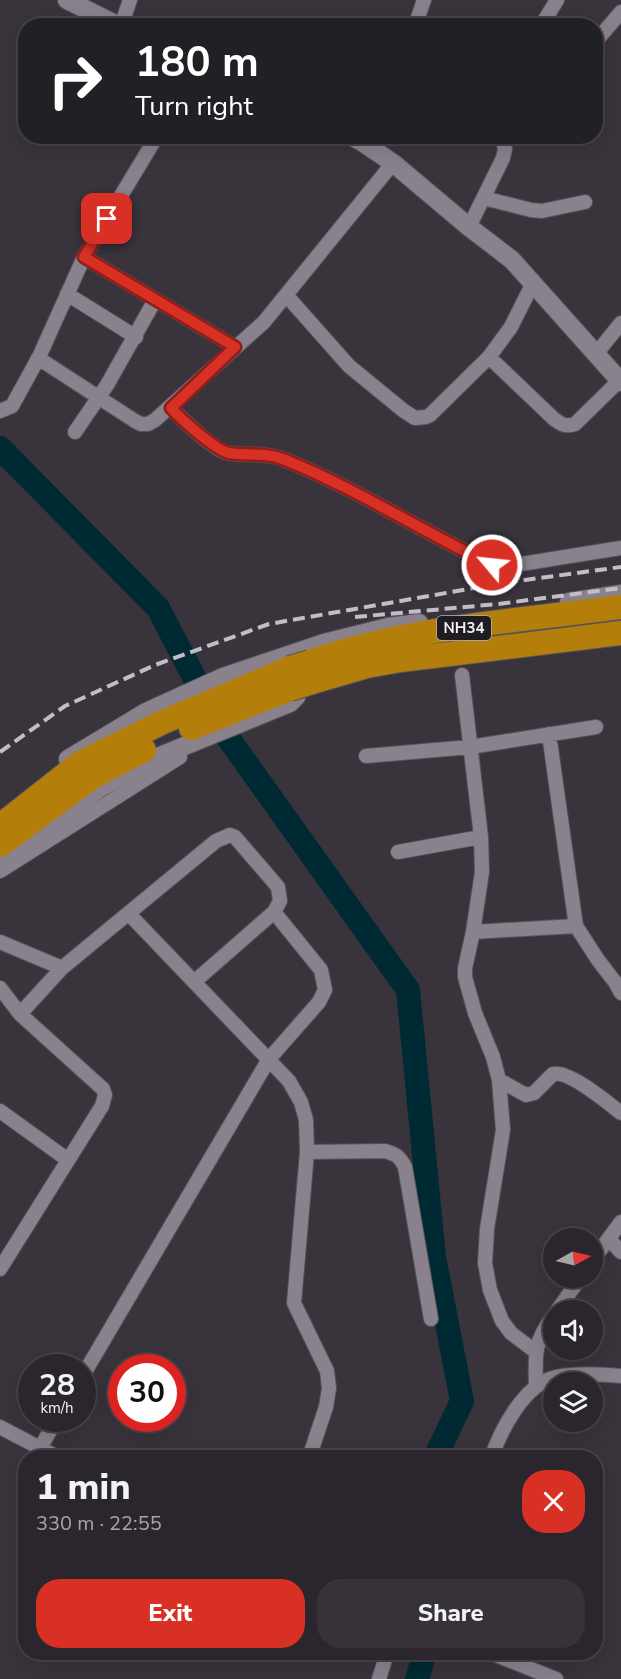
<!DOCTYPE html>
<html lang="en">
<head>
<meta charset="utf-8">
<style>
  body { margin:0; font-family:"Nunito Sans",sans-serif; background:#373239; color:#f1f3f6; height:100vh; display:flex; flex-direction:column; font-size:22px; white-space:nowrap }
  * { box-sizing:border-box; margin:0 }
  p { font-size:20px; color:#a6a5aa }
  .icon { flex:none; width:33px; height:33px; fill:none; stroke:currentColor; stroke-width:2; stroke-linecap:round; stroke-linejoin:round }
  .map { position:relative; flex:1; overflow:hidden }
  .sheet { position:absolute; left:18px; top:1450px; width:585px; height:210px; display:flex; flex-direction:column; background:#2b262d; border-radius:24px; box-shadow:0 6px 24px #0002,0 0 0 2px #474349 }
  .sheet>* { flex:none }
  .hud { position:absolute; left:18px; top:18px; width:585px; height:126px; border-radius:24px; box-shadow:0 6px 24px #0002,0 0 0 2px #474349; background:#202124; color:#fff; overflow:hidden }
  .needle { width:39px; rotate:82deg }
  .buttons { position:absolute; left:543px; top:1228px; display:grid; gap:12px }
  .buttons a { display:grid; place-items:center; width:60px; height:60px; border-radius:50%; background:#2b262d; box-shadow:0 6px 24px #0002,0 0 0 2px #474349; font-size:30px }
  .speed { position:absolute; left:18px; top:1354px; display:flex; gap:12px; font-size:30px; font-weight:700; text-align:center }
  .speed>* { display:grid; place-content:center; width:78px; height:78px; border-radius:50%; background:#2b262d; box-shadow:0 6px 24px #0002,0 0 0 2px #474349; line-height:1 }
  .speed small { font-size:15px; font-weight:400 }
  .speed .limit { border:9px solid #d22; background:#fff; color:#111 }
  .pin { position:absolute; display:grid; place-items:center; width:51px; height:51px; color:#fff; margin:-26px; border-radius:12px; box-shadow:0 3px 9px #0006 }
  .me { position:absolute; width:66px; margin:-33px; rotate:298deg; stroke-linejoin:round; filter:drop-shadow(0 0 4px #0008) }
  .turn { display:flex; align-items:center; gap:21px; height:126px; padding:0 18px; font-size:27px }
  .turn .icon { width:78px; height:78px; stroke-width:2.5 }
  .turn b { display:block; font-size:42px; line-height:51px }
  .round { display:grid; place-items:center; flex:none; width:63px; height:63px; border-radius:24px; background:#373239 }
  .overview { display:flex; align-items:center; justify-content:space-between; height:102px; padding:0 18px }
  h1 { font-size:36px; font-weight:800; line-height:45px }
  .button { display:flex; gap:12px; margin-top:auto; padding:12px 18px }
  .button a { flex:1; height:69px; border-radius:24px; background:#d93025; color:#fff; font-size:24px; font-weight:800; line-height:69px; text-align:center }
  .button a+a { background:#373239; color:#f1f3f6 }
  .map>svg:first-child { display:block }
</style>
</head>
<body>
<div class="map">
<svg width="621" height="1679" viewBox="0 0 621 1679">
  <rect width="100%" height="100%" fill="#39333c"/>
  <g fill="none" stroke-linecap="round" stroke-linejoin="round">
    <path stroke="#002a33" stroke-width="24" d="M0,448L158,608L219,725L408,990L434,1257L462,1401L435,1458
      M417,1679L425,1653"/>
    <defs>
      <path id="street" d="M121,26L130,0
        M415,26L424,0
        M541,26L557,0
        M596,41L621,12
        M484,198L531,210L542,211L585,202
        M469,227L503,158L505,149L502,136
        M84,257L235,347
        M67,294L136,337
        M287,296L349,366L404,411L415,418L426,417L430,415L489,357L511,327L533,283
        M596,354L621,323
        M489,357L554,419C562,425 566,427 575,424L620,380
        M38,358L135,421L141,424H148L155,420L264,322L393,163
        M171,408C182,419 214,450 228,453C247,456 265,452 283,459C355,488 422,531 492,565L508,566L621,548
        M0,411L12,406L39,357L84,257L157,136
        M75,432L107,385L155,300
        M462,675L481,837L482,872L473,932L465,968V977L475,1013L493,1057L499,1080L503,1130L487,1229L485,1263L490,1290L502,1321L511,1333L536,1352
        M549,734L576,926L598,960L615,982L621,993
        M366,756L470,747L596,727
        M398,852L481,837
        M0,871L180,757
        M129,914L289,1081L301,1102L306,1120L307,1152L294,1303L327,1371L329,1388L326,1407L309,1458
        M473,932L576,926
        M0,942L62,968
        M0,988L20,1014L103,1089L105,1095L102,1106L0,1269
        M20,1014L62,968L216,841L230,835L235,837L278,887L280,901L274,912L194,982
        M499,1080L526,1095L534,1093L553,1074C569,1070 608,1103 621,1113
        M0,1111L68,1160
        M307,1152L385,1151C396,1154 400,1157 405,1167L431,1319
        M609,1239L621,1252
        M592,1261L621,1222
        M557,1311L580,1278
        M82,1377L269,1059L319,1002L325,990L321,970L274,912
        M536,1385C535,1353 534,1342 554,1315
        M0,1427L59,1458
        M40,1448L57,1419
        M491,1458C501,1430 524,1384 556,1377C577,1373 600,1374 621,1376
        M491,1653L556,1679
        M379,1679L387,1653"/>
      <path id="secondary" d="M67,0L119,26
        M351,136L362,142L393,163L469,227L512,260L621,382
        M569,602L621,594
        M68,759L146,712L223,677L324,643L388,627L419,623
        M0,860L100,788L150,760L290,703L296,697L301,680"/>
      <path id="highway" d="M310,662C409,627 518,621 621,607
        M312,682L367,666L400,660L621,633
        M191,728L290,689
        M0,826L80,763L163,722L290,668
        M0,845L91,778L144,750"/>
    </defs>
    <use href="#street" stroke="#57525a" stroke-width="16"/>
    <use href="#secondary" stroke="#57525a" stroke-width="20"/>
    <use href="#highway" stroke="#57525a" stroke-width="26"/>
    <use href="#street" stroke="#89828d" stroke-width="14"/>
    <use href="#secondary" stroke="#89828d" stroke-width="18"/>
    <use href="#highway" stroke="#b47e0a" stroke-width="24"/>
    <path stroke="#c3bec5" stroke-width="4" stroke-dasharray="12 6" stroke-linecap="butt" d="M355,617L498,604L621,588
      M0,752L65,706L155,665L269,624L503,583L621,567"/>
    <defs>
      <path id="highway-bridge" d="M290,668L310,662
        M290,689L312,682"/>
    </defs>
    <use href="#highway-bridge" stroke="#57525a" stroke-width="26" stroke-linecap="butt"/>
    <use href="#highway-bridge" stroke="#b47e0a" stroke-width="24"/>
  </g>
  <g fill="none" stroke-linecap="round" stroke-linejoin="round">
    <defs>
      <path id="route" d="M107,219L84,257L235,347L171,408C181,419 215,450 229,453C247,456 265,452 283,459C355,488 422,531 492,565"/>
    </defs>
    <use href="#route" stroke="#8d1f18" stroke-width="15"/>
    <use href="#route" stroke="#d93025" stroke-width="10"/>
  </g>
  <g text-anchor="middle" dominant-baseline="central" stroke-width="4.5" stroke-linejoin="round" paint-order="stroke">
    <rect fill="#1e1c20" stroke="#b4b1b6" stroke-width="1.5" x="437" y="616" width="54" height="24" rx="4.5"/>
    <g font-size="15" font-weight="bold" fill="#f5f1f7">
      <text x="464" y="628">NH34</text>
    </g>
  </g>
</svg>
<div class="buttons">
<a><svg class="needle" viewBox="-14 -14 28 28"><path d="M0-13l5 13h-10z" fill="#e53935"/><path d="M0 13l5-13h-10z" fill="#a6a5aa"/></svg></a>
<a><svg class="icon" aria-label="sound" viewBox="0 0 24 24"><path d="M4 9h4l5-4v14l-5-4H4zM17 9q2 3 0 6"/></svg></a>
<a><svg class="icon" aria-label="layers" viewBox="0 0 24 24"><path d="M12 4l9 5-9 5-9-5zM3 14l9 5 9-5"/></svg></a>
</div>
<div class="speed"><div>28<small>km/h</small></div><div class="limit">30</div></div>
<div class="pin" style="left:107px;top:219px;background:#d93025"><svg class="icon" aria-label="arrive" viewBox="0 0 24 24"><path d="M6 21V4h12l-3 4 3 4H6"/></svg></div>
<svg class="me" style="left:492px;top:565px" viewBox="-20 -20 40 40"><circle r="17" fill="#d93025" stroke="#fff" stroke-width="3"/><path d="M0-11L8 9 0 5-8 9z" fill="#fff"/></svg>
<div class="hud">
<div class="turn"><svg class="icon" aria-label="right" viewBox="0 0 24 24"><path d="M7 20v-9h11M14 6l5 5-5 5"/></svg><div><b>180 m</b>Turn right</div></div>
</div>
<section class="sheet">
<div class="overview"><div><h1>1 min</h1><p>330 m · 22:55</p></div><a class="round" style="background:#d93025;color:#fff"><svg class="icon" aria-label="close" viewBox="0 0 24 24"><path d="M6 6l12 12M18 6L6 18"/></svg></a></div>
<div class="button"><a>Exit</a><a>Share</a></div>
</section>
</div>
</body>
</html>
